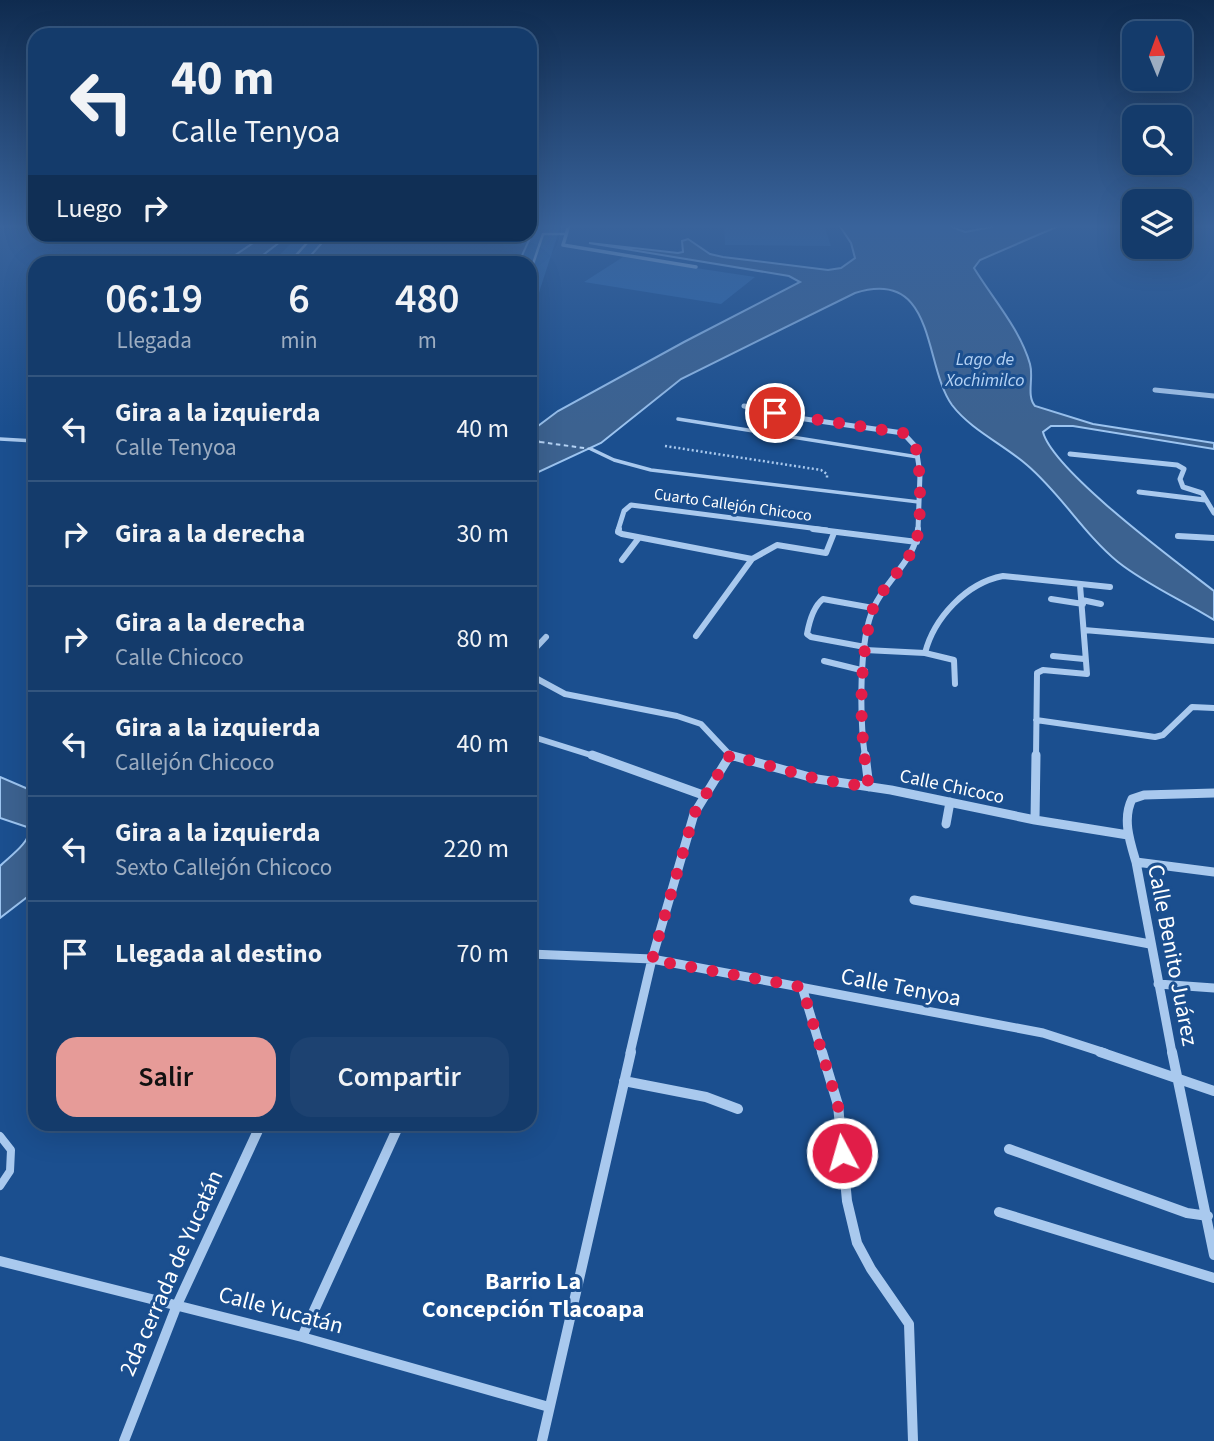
<!DOCTYPE html>
<html lang="es">
<head>
<meta charset="utf-8">
<style>
  body { margin:0; font-family:"Source Sans 3",sans-serif; background:#1d4271; color:#f1f3f6; height:100vh; display:flex; flex-direction:column; font-size:26px; white-space:nowrap }
  * { box-sizing:border-box; margin:0 }
  p { font-size:23px; color:#9dadc1 }
  .icon { flex:none; width:38px; height:38px; fill:none; stroke:currentColor; stroke-width:2; stroke-linecap:round; stroke-linejoin:round }
  .map { position:relative; flex:1; overflow:hidden }
  .panel { position:absolute; left:28px; top:256px; width:509px; height:875px; display:flex; flex-direction:column; background:#143b6b; border-radius:21px; box-shadow:0 7px 28px #0002,0 0 0 2px #33557e }
  .panel>* { flex:none }
  .top-card { position:absolute; left:28px; top:28px; width:509px; height:214px; border-radius:21px; box-shadow:0 7px 28px #0002,0 0 0 2px #33557e; background:#143b6b; color:#f1f3f6; overflow:hidden }
  .needle { width:46px; rotate:359deg }
  .buttons { position:absolute; left:1122px; top:21px; display:grid; gap:14px }
  .buttons a { display:grid; place-items:center; width:70px; height:70px; border-radius:14px; background:#143b6b; box-shadow:0 7px 28px #0002,0 0 0 2px #33557e; font-size:35px }
  .pin { position:absolute; display:grid; place-items:center; width:60px; height:60px; color:#fff; margin:-30px; border:4px solid #fff; border-radius:50%; box-shadow:0 2px 7px #0007 }
  .me { position:absolute; width:77px; margin:-38px; rotate:354deg; stroke-linejoin:round; filter:drop-shadow(0 0 5px #0008) }
  .turn { display:flex; align-items:center; gap:24px; height:147px; padding:0 28px; font-size:32px }
  .turn .icon { width:91px; height:91px; stroke-width:2.5 }
  .turn b { display:block; font-size:49px; line-height:60px }
  .then { display:flex; align-items:center; height:66px; padding:0 28px; background:#0003; gap:14px; font-size:26px }
  .eta { display:flex; justify-content:space-evenly; align-items:center; height:119px; text-align:center }
  .eta b { font-size:42px; font-weight:600; line-height:49px }
  .action { display:flex; gap:14px; margin-top:auto; padding:14px 28px }
  .action a { flex:1; height:80px; border-radius:21px; background:#e69b98; color:#111; font-size:28px; font-weight:600; line-height:80px; text-align:center }
  .action a+a { background:#1d4271; color:#f1f3f6 }
  ul { padding:0; list-style:none }
  li { display:flex; align-items:center; gap:21px; height:105px; padding:0 28px; border-top:2px solid #33557e }
  li div { flex:1 }
  li b { display:block; font-size:26px }
  li em { font-style:normal }
  .map>svg:first-child { display:block }
</style>
</head>
<body>
<div class="map">
<svg width="1214" height="1441" viewBox="0 0 1214 1441">
  <rect width="100%" height="100%" fill="#1b4f8f"/>
  <path fill="#2e69ad" d="M530,225H561L530,320V262H273L299,235L530,234Z
    M724,225H824L831,246L725,245Z
    M623,257L755,277L721,304L584,282Z"/>
  <path fill="#3c6290" stroke="#9cc4f0" stroke-width="2" d="M839,225H947L965,232L1002,225H1061L980,260L974,268C993,299 1020,329 1030,364C1034,378 1026,395 1035,406L1093,424L1214,443V449L1073,426H1051L1043,432C1053,471 1178,563 1214,591V620C1182,600 1147,585 1118,562C1083,533 1061,494 1027,465C1003,444 971,430 952,405C923,365 937,267 855,293L681,379L601,443L530,476V432L558,411L684,342L800,282L789,276L589,243L678,253L683,252L682,241L688,239L710,254L723,257L828,270L841,268L855,258L851,243Z
    M535,227L519,262H305L329,235L530,234Z
    M265,235H289L254,262H225Z
    M0,777L35,792V891L0,918V866C10,856 30,843 30,828L0,818Z"/>
  <g fill="none" stroke-linecap="round" stroke-linejoin="round">
    <path stroke="#b5d3f5" stroke-width="2" stroke-dasharray="4.5 3.5" stroke-linecap="butt" d="M540,442L591,449"/>
    <path stroke="#a9c9ee" stroke-width="2.5" stroke-dasharray="2 2.5" stroke-linecap="butt" d="M530,440L540,442
      M665,446L821,470L827,474V478"/>
    <path stroke="#a9c9ee" stroke-width="2.5" d="M290,262L315,234
      M530,273L543,234H566"/>
    <path stroke="#a9c9ee" stroke-width="3.5" d="M678,419L918,457
      M0,439L35,441
      M591,449L614,460L651,470L919,502"/>
    <path stroke="#a9c9ee" stroke-width="8" d="M0,1136L11,1150L10,1171L0,1186"/>
    <path stroke="#a9c9ee" stroke-width="3.5" d="M569,225L563,245L696,267"/>
    <path stroke="#a9c9ee" stroke-width="5" d="M1155,390L1214,396
      M744,406L798,418L903,433L916,447L920,474L918,530
      M1070,454L1177,465L1184,469L1180,479L1183,487L1202,493L1214,513
      M1139,492L1205,500
      M618,530L624,511L631,505L827,530"/>
    <path stroke="#a9c9ee" stroke-width="6" d="M619,529L618,532L622,534L752,559
      M813,529L917,542
      M1178,536L1214,538
      M622,560L638,539
      M1051,599L1083,604
      M1082,600L1101,604
      M1084,630L1214,641
      M696,636L752,559L777,545L826,553L834,533
      M865,647L811,637L807,634C809,623 814,606 823,599L873,608
      M865,650L925,653C934,618 966,583 1003,576L1110,587
      M925,653L954,660L955,684
      M530,654L546,637
      M1053,656L1084,659
      M824,661L865,671
      M530,675L565,694L677,716L701,724L730,755
      M1036,720L1155,737L1163,735L1192,707L1214,708
      M530,736L597,757
      M730,755L736,757
      M865,757C860,721 858,640 874,607C886,580 916,559 918,529
      M1036,757L1037,673L1043,670L1087,674L1080,585"/>
    <path stroke="#a9c9ee" stroke-width="9" d="M592,755L703,795
      M730,755L817,779L891,790L1035,820L1128,835
      M865,755L869,787
      M1035,820L1036,755
      M946,824L950,802
      M1136,862L1214,872
      M914,900L1150,944
      M530,954L652,959L1043,1033L1105,1053
      M1158,984L1214,988
      M802,987L822,1053
      M630,1053L652,959L694,814L730,755
      M1172,1053L1136,862C1130,842 1122,819 1132,799L1144,795L1214,793"/>
    <path stroke="#a9c9ee" stroke-width="10" d="M822,1052L838,1105L847,1201L857,1243L871,1269L909,1324L913,1441
      M1100,1052L1214,1091
      M1172,1052L1214,1255
      M624,1081L706,1097L738,1109
      M1009,1149L1187,1213L1208,1216
      M999,1212L1214,1278
      M0,1261L302,1337L549,1407
      M302,1337L398,1127
      M124,1441L177,1305L261,1124
      M542,1441L631,1052"/>
  </g>
  <linearGradient id="sky" x2="0" y2="1"><stop stop-color="#0f2b4f"/><stop offset="0.53" stop-color="#39639b"/><stop offset="1" stop-color="#39639b" stop-opacity="0"/></linearGradient>
  <rect width="1214" height="427" fill="url(#sky)"/>
  <g fill="none" stroke-linecap="round" stroke-linejoin="round">
    <path stroke="#e11d48" stroke-width="12" stroke-dasharray="0 21.6" d="M775,413L903,433C909,438 914,442 916,449C921,466 922,530 915,545C906,566 876,594 872,612C858,666 859,733 869,787L817,779L730,755L694,814L652,960L802,987L838,1105L842,1153"/>
  </g>
  <g text-anchor="middle" dominant-baseline="central" stroke-width="6" stroke-linejoin="round" paint-order="stroke">
    <g font-size="16" fill="#fff" stroke="#1b4f8f">
      <text transform="translate(733 505) rotate(8)">Cuarto Callejón Chicoco</text>
    </g>
    <g font-size="18" font-style="italic" fill="#b5d3f5" stroke="#1b4f8f">
      <text x="985" y="359">Lago de<tspan x="985" dy="21">Xochimilco</tspan></text>
    </g>
    <g font-size="19" fill="#fff" stroke="#1b4f8f">
      <text transform="translate(952 787) rotate(12)">Calle Chicoco</text>
    </g>
    <g font-size="23" fill="#fff" stroke="#1b4f8f">
      <text transform="translate(1173 955) rotate(79)">Calle Benito Juárez</text>
      <text transform="translate(901 987) rotate(11)">Calle Tenyoa</text>
      <text transform="translate(171 1273) rotate(-66)">2da cerrada de Yucatán</text>
      <text transform="translate(281 1310) rotate(15)">Calle Yucatán</text>
    </g>
    <g font-size="24" font-weight="bold" fill="#fff" stroke="#1b4f8f">
      <text x="533" y="1281">Barrio La<tspan x="533" dy="28">Concepción Tlacoapa</tspan></text>
    </g>
  </g>
</svg>
<div class="buttons">
<a><svg class="needle" viewBox="-14 -14 28 28"><path d="M0-13l5 13h-10z" fill="#e53935"/><path d="M0 13l5-13h-10z" fill="#9dadc1"/></svg></a>
<a><svg class="icon" aria-label="search" viewBox="0 0 24 24"><circle cx="10" cy="10" r="6"/><path d="M15 15l6 6"/></svg></a>
<a><svg class="icon" aria-label="layers" viewBox="0 0 24 24"><path d="M12 4l9 5-9 5-9-5zM3 14l9 5 9-5"/></svg></a>
</div>
<div class="pin" style="left:775px;top:413px;background:#d93025"><svg class="icon" aria-label="arrive" viewBox="0 0 24 24"><path d="M6 21V4h12l-3 4 3 4H6"/></svg></div>
<svg class="me" style="left:842px;top:1153px" viewBox="-20 -20 40 40"><circle r="17" fill="#e11d48" stroke="#fff" stroke-width="3"/><path d="M0-11L8 9 0 5-8 9z" fill="#fff"/></svg>
<div class="top-card">
<div class="turn"><svg class="icon" aria-label="left" viewBox="0 0 24 24"><path d="M17 20v-9H6M10 6l-5 5 5 5"/></svg><div><b>40 m</b>Calle Tenyoa</div></div>
<div class="then">Luego<svg class="icon" aria-label="right" viewBox="0 0 24 24"><path d="M7 20v-9h11M14 6l5 5-5 5"/></svg></div>
</div>
<section class="panel">
<div class="eta">
<div><b>06:19</b><p>Llegada</p></div>
<div><b>6</b><p>min</p></div>
<div><b>480</b><p>m</p></div>
</div>
<ul>
<li><svg class="icon" aria-label="left" viewBox="0 0 24 24"><path d="M17 20v-9H6M10 6l-5 5 5 5"/></svg><div><b>Gira a la izquierda</b><p>Calle Tenyoa</p></div><em>40 m</em></li>
<li><svg class="icon" aria-label="right" viewBox="0 0 24 24"><path d="M7 20v-9h11M14 6l5 5-5 5"/></svg><div><b>Gira a la derecha</b></div><em>30 m</em></li>
<li><svg class="icon" aria-label="right" viewBox="0 0 24 24"><path d="M7 20v-9h11M14 6l5 5-5 5"/></svg><div><b>Gira a la derecha</b><p>Calle Chicoco</p></div><em>80 m</em></li>
<li><svg class="icon" aria-label="left" viewBox="0 0 24 24"><path d="M17 20v-9H6M10 6l-5 5 5 5"/></svg><div><b>Gira a la izquierda</b><p>Callejón Chicoco</p></div><em>40 m</em></li>
<li><svg class="icon" aria-label="left" viewBox="0 0 24 24"><path d="M17 20v-9H6M10 6l-5 5 5 5"/></svg><div><b>Gira a la izquierda</b><p>Sexto Callejón Chicoco</p></div><em>220 m</em></li>
<li><svg class="icon" aria-label="arrive" viewBox="0 0 24 24"><path d="M6 21V4h12l-3 4 3 4H6"/></svg><div><b>Llegada al destino</b></div><em>70 m</em></li>
</ul>
<div class="action"><a>Salir</a><a>Compartir</a></div>
</section>
</div>
</body>
</html>
